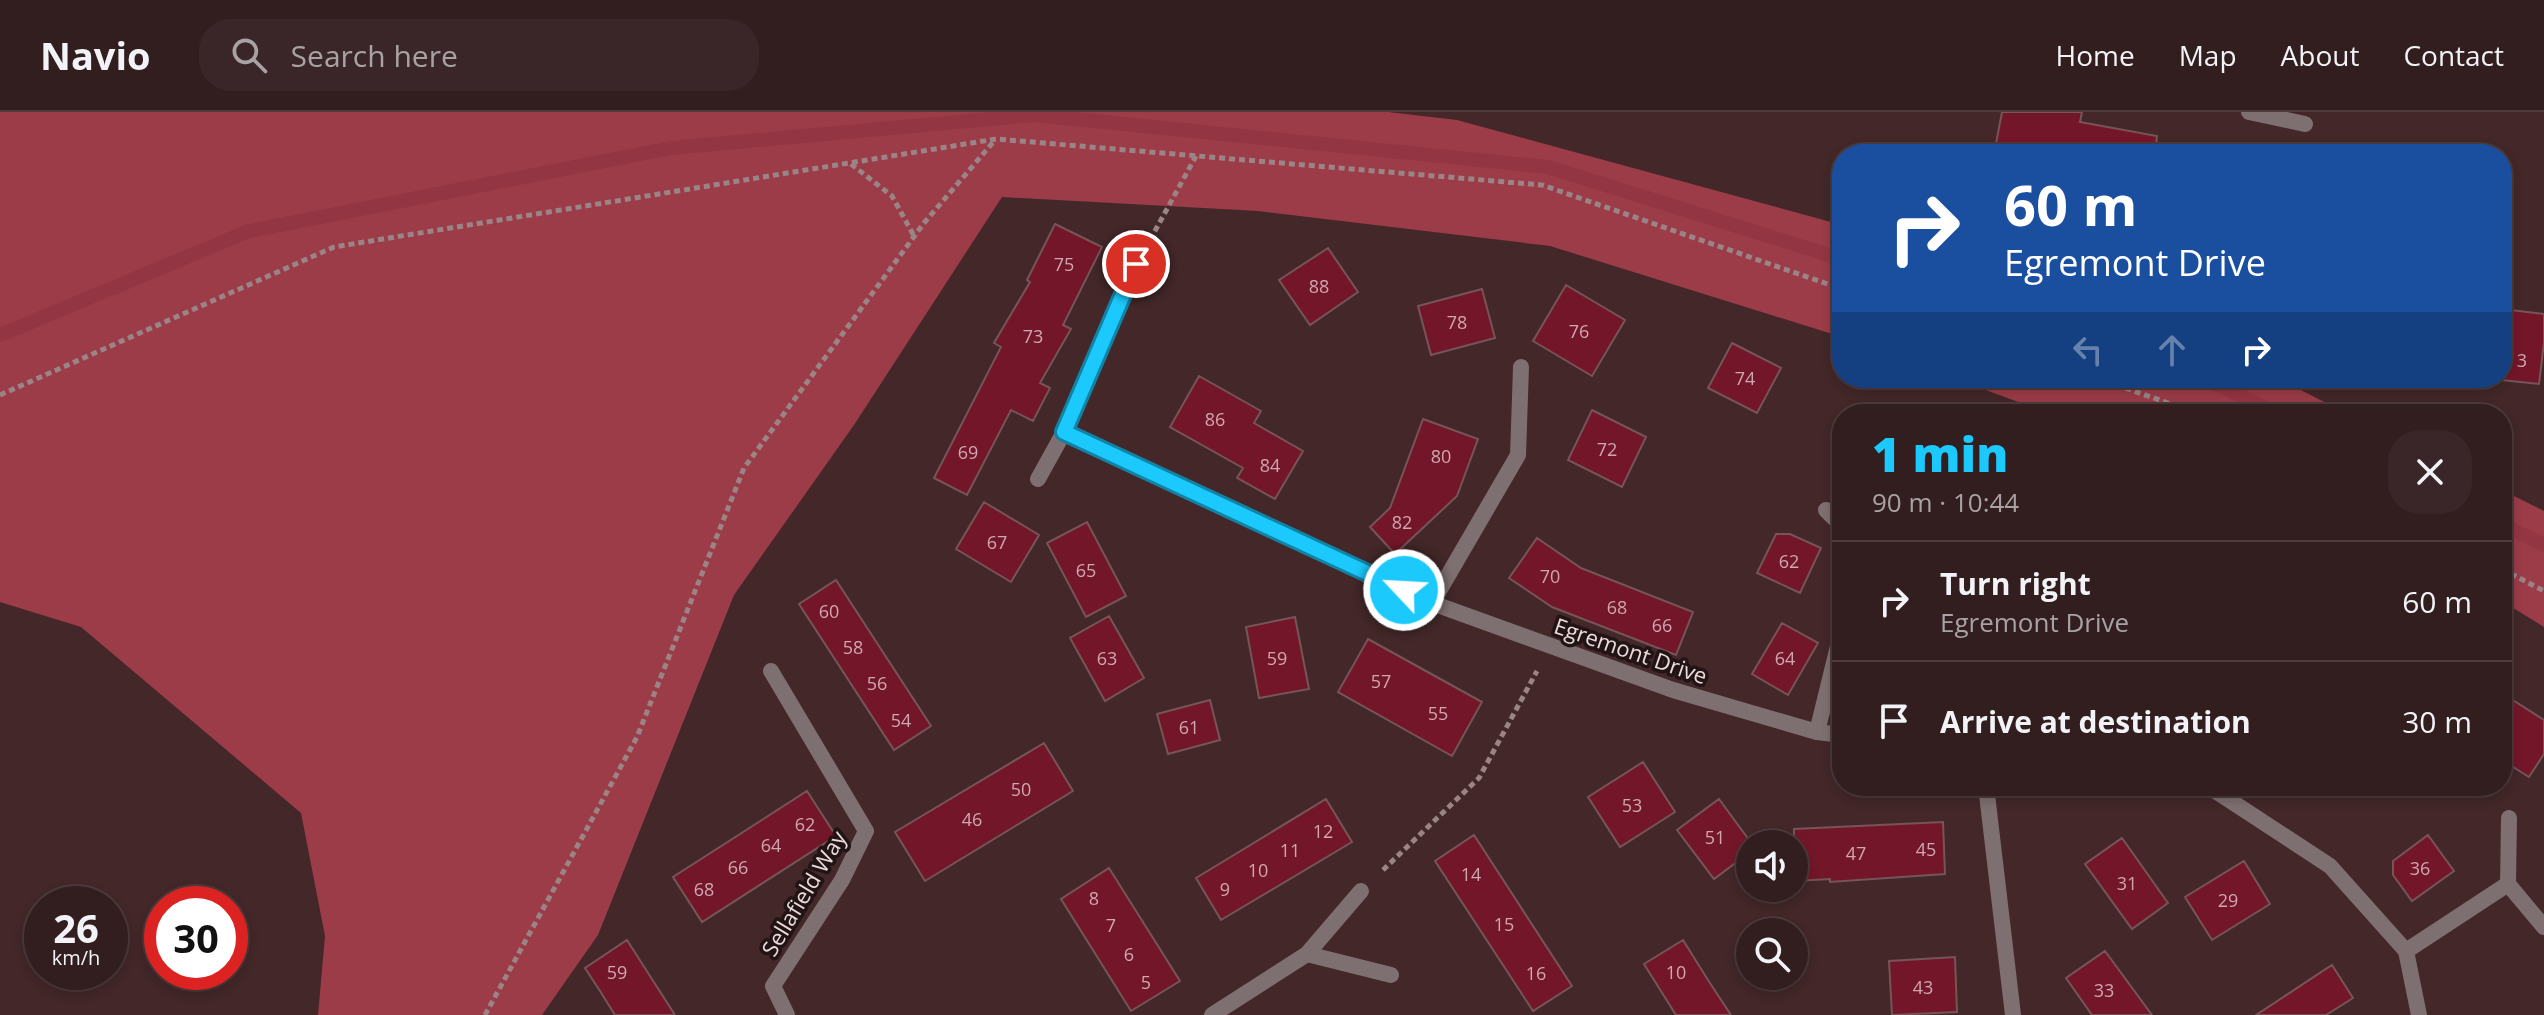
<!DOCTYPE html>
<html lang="en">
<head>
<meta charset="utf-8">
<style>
  body { margin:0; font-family:"Open Sans",sans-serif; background:#3a2628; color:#f1f3f6; height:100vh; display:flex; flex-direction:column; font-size:30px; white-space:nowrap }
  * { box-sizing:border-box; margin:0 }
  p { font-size:26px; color:#a8a2a4 }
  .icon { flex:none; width:44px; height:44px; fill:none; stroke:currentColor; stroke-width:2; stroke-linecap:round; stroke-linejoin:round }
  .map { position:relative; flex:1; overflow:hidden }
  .side { position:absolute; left:1832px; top:292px; width:680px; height:392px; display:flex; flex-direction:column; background:#321d1f; border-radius:32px; box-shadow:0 4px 12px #0003,0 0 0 2px #4d3b3d }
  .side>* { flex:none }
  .top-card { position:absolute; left:1832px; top:32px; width:680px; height:244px; border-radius:32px; box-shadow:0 4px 12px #0003,0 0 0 2px #4d3b3d; background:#1a4fa0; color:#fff; overflow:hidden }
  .fabs { position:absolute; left:1736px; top:718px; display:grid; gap:16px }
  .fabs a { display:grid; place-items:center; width:72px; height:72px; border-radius:50%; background:#321d1f; box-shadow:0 4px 12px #0003,0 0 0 2px #4d3b3d; font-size:40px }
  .speed { position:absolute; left:24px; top:774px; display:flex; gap:16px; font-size:40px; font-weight:700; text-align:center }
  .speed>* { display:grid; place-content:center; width:104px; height:104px; border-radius:50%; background:#321d1f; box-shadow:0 4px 12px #0003,0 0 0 2px #4d3b3d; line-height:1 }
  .speed small { font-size:20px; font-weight:400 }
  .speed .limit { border:12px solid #d22; background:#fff; color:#111 }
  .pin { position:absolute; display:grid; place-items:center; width:68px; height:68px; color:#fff; margin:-34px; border:4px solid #fff; border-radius:50%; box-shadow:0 2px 8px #0007 }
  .me { position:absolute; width:88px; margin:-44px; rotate:295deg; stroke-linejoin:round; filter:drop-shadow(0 0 6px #0008) }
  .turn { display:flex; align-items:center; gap:28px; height:168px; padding:0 40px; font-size:36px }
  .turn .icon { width:104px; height:104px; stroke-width:2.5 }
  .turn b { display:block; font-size:56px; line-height:68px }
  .lanes { display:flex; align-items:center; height:76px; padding:0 40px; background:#0003; justify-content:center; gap:40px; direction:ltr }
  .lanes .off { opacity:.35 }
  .round { display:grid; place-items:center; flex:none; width:84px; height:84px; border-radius:32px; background:#3a2628 }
  .overview { display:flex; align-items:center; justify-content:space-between; height:136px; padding:0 40px }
  h1 { font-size:48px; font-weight:800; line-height:60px; color:#1bc9fc }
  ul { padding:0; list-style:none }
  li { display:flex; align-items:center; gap:24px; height:120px; padding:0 40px; border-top:2px solid #4d3b3d }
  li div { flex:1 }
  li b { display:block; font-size:30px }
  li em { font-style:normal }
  header { display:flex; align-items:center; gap:48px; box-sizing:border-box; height:112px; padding:0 40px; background:#321d1f; border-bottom:2px solid #4d3b3d }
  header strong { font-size:38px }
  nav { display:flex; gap:44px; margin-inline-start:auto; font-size:28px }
  .search { width:560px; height:72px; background:#3a2628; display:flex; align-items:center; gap:20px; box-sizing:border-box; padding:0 28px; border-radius:32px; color:#a8a2a4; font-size:30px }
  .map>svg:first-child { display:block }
</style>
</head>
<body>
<header>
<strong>Navio</strong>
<div class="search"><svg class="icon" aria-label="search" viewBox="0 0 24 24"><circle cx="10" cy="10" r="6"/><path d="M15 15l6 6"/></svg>Search here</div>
<nav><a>Home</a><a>Map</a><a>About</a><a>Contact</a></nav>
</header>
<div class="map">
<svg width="2544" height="903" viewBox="0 0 2544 903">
  <rect width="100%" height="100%" fill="#432729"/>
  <path fill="#9b3c48" d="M0,0H1388L1457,8L1842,113V225L1550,134L1258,99L1002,85L854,313L734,483L598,823L542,903H318L325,824L301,701L81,515L0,490Z
    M1953,266H2277L2348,302H2051Z
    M2502,378L2544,399V515L2502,489Z"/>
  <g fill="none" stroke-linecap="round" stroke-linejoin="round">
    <path stroke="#943543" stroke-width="14" d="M0,223L249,119L671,36L1035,3L1548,55L1842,147
      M2204,266L2278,302
      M2502,412L2544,433"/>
  </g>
  <path fill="#741629" stroke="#755557" stroke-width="2" d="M2002,0H2082L2080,10L2157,24L2155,42H1994Z
    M1055,112L1102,135L1063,213L1071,217L1040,271L1050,276L1033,309L1011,298L967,383L934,366L1001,235L994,231L1030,170L1027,168Z
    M1328,136L1358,180L1310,213L1279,168Z
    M1566,173L1625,208L1592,264L1533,229Z
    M1482,177L1495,226L1431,243L1418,194Z
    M2502,197L2544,202V230L2539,272L2502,268Z
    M1732,231L1781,256L1757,301L1708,276Z
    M1199,264L1261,299L1254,311L1303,339L1275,387L1237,366L1243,356L1170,315Z
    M1592,298L1646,325L1622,375L1568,348Z
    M1423,307L1478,327L1457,384L1395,442L1370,415L1390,396Z
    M984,390L1039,423L1011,470L956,437Z
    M1087,410L1126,484L1086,505L1047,431Z
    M1776,422H1790L1821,436L1800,481L1757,461Z
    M1537,426L1581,456L1693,500L1676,543L1552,495L1509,466Z
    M836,468L931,614L894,638L799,492Z
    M1109,504L1144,566L1105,589L1070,526Z
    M1295,505L1309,577L1259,586L1246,515Z
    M1782,511L1818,531L1788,583L1752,562Z
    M1368,527L1482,590L1452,644L1338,580Z
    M2502,581L2544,608V642L2529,665L2502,648Z
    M1210,588L1220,628L1168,642L1157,602Z
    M1044,631L1073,679L925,769L895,720Z
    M1643,650L1675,700L1620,735L1588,685Z
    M807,679L836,724L702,810L673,765Z
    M1326,687L1352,730L1221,808L1196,766Z
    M1719,687L1752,732H1750V740L1714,767L1677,718Z
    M1943,710L1945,762L1830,770V767L1794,769V717Z
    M1474,723L1572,874L1533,899L1435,749Z
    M2428,723L2454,759L2412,789L2393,763V749Z
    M2122,726L2168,791L2132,817L2085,752Z
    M2244,749L2270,792L2212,828L2185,785Z
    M1109,756L1180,869L1131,899L1061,787Z
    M627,828L650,864L675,903H615L600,879L585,856Z
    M1683,828L1708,868L1731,903H1676L1644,852Z
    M2105,839L2152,903H2092L2066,866Z
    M1955,845L1957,900L1892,903L1889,849Z
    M2332,853L2353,886L2326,903H2256Z"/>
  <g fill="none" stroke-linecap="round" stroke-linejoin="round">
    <path stroke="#9b8485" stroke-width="5" stroke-dasharray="6 4" stroke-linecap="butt" d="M851,52L892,84L914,124
      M1150,128L1196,44
      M2097,266L2199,302
      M0,283L334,135L996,27L1542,73L1842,177
      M2502,457L2544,479
      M1383,758L1479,666L1537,559
      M485,903L637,625L744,356L924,111L995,28"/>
    <path stroke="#7e6f70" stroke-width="16" d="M2249,0L2305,12
      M1064,320L1432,491L1673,578L1817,620L1842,623
      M1038,367L1064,320L1136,152
      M1826,398L1842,414
      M1432,491L1518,343L1521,255
      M771,559L866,719L842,768L773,874L787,903
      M1817,620L1842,518
      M1986,674L2013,903
      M2208,674L2330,754L2406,839L2419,903
      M2508,772L2544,815
      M2406,839L2508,772L2509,706
      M1307,842L1361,779
      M1212,903L1307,842L1391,863"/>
  </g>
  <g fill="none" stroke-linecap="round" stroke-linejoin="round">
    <defs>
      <path id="route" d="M1136,152L1064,320L1404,478"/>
    </defs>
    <use href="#route" stroke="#1283a4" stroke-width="20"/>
    <use href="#route" stroke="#1bc9fc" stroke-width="14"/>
  </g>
  <g text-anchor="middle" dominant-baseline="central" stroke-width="7" stroke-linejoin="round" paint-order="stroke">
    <g font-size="18" fill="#cea8ae">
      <text x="1064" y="152">75</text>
      <text x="1319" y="174">88</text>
      <text x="1457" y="210">78</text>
      <text x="1579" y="219">76</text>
      <text x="1033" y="224">73</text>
      <text x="2522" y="248">3</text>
      <text x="1745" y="266">74</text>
      <text x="1215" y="307">86</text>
      <text x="1607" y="337">72</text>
      <text x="968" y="340">69</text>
      <text x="1441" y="344">80</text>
      <text x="1270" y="353">84</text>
      <text x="1402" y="410">82</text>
      <text x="997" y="430">67</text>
      <text x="1789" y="449">62</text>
      <text x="1086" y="458">65</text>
      <text x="1550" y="464">70</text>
      <text x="1617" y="495">68</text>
      <text x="829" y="499">60</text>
      <text x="1662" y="513">66</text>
      <text x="853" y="535">58</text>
      <text x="1107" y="546">63</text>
      <text x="1277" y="546">59</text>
      <text x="1785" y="546">64</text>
      <text x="1381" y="569">57</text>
      <text x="877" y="571">56</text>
      <text x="1438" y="601">55</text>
      <text x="901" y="608">54</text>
      <text x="1189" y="615">61</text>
      <text x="1021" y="677">50</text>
      <text x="1632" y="693">53</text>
      <text x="972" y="707">46</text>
      <text x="805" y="712">62</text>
      <text x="1323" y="719">12</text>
      <text x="1715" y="725">51</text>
      <text x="771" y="733">64</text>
      <text x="1926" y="737">45</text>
      <text x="1290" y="738">11</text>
      <text x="1856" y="741">47</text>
      <text x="738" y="755">66</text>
      <text x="2420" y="756">36</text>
      <text x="1258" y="758">10</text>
      <text x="1471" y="762">14</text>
      <text x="2127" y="771">31</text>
      <text x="704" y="777">68</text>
      <text x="1225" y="777">9</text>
      <text x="1094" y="786">8</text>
      <text x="2228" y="788">29</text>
      <text x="1504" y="812">15</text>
      <text x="1111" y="813">7</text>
      <text x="1129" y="842">6</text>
      <text x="617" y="860">59</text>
      <text x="1676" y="860">10</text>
      <text x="1536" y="861">16</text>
      <text x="1146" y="870">5</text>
      <text x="1923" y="875">43</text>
      <text x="2104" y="878">33</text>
    </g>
    <g font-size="22" fill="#ecd9da" stroke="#211415">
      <text transform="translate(1631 538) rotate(19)">Egremont Drive</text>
      <text transform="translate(803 781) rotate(-59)">Sellafield Way</text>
    </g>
  </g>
</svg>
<div class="fabs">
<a><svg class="icon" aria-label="sound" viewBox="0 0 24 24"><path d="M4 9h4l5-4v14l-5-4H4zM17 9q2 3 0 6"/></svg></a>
<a><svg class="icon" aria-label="search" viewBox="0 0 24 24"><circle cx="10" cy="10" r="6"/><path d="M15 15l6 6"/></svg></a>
</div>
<div class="speed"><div>26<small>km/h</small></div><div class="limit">30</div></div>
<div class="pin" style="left:1136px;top:152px;background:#d93025"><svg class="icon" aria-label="arrive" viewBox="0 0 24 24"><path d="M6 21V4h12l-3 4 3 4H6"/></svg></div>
<svg class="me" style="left:1404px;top:478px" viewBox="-20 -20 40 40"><circle r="17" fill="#1bc9fc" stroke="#fff" stroke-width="3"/><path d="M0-11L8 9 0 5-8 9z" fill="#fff"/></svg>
<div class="top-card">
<div class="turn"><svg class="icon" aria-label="right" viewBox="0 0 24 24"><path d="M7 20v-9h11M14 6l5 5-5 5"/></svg><div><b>60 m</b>Egremont Drive</div></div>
<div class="lanes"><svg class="icon off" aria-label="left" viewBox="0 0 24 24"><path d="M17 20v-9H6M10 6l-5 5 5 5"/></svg><svg class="icon off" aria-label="ahead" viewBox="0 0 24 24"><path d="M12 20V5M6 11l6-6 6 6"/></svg><svg class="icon" aria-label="right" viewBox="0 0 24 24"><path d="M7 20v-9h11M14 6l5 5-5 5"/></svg></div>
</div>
<section class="side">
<div class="overview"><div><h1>1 min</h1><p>90 m · 10:44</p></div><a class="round"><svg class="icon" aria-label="close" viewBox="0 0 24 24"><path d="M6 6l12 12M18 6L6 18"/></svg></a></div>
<ul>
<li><svg class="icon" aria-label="right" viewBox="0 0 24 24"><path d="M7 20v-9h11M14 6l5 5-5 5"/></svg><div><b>Turn right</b><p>Egremont Drive</p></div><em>60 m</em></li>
<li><svg class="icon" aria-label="arrive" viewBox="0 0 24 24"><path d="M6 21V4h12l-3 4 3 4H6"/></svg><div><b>Arrive at destination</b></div><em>30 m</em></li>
</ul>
</section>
</div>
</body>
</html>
